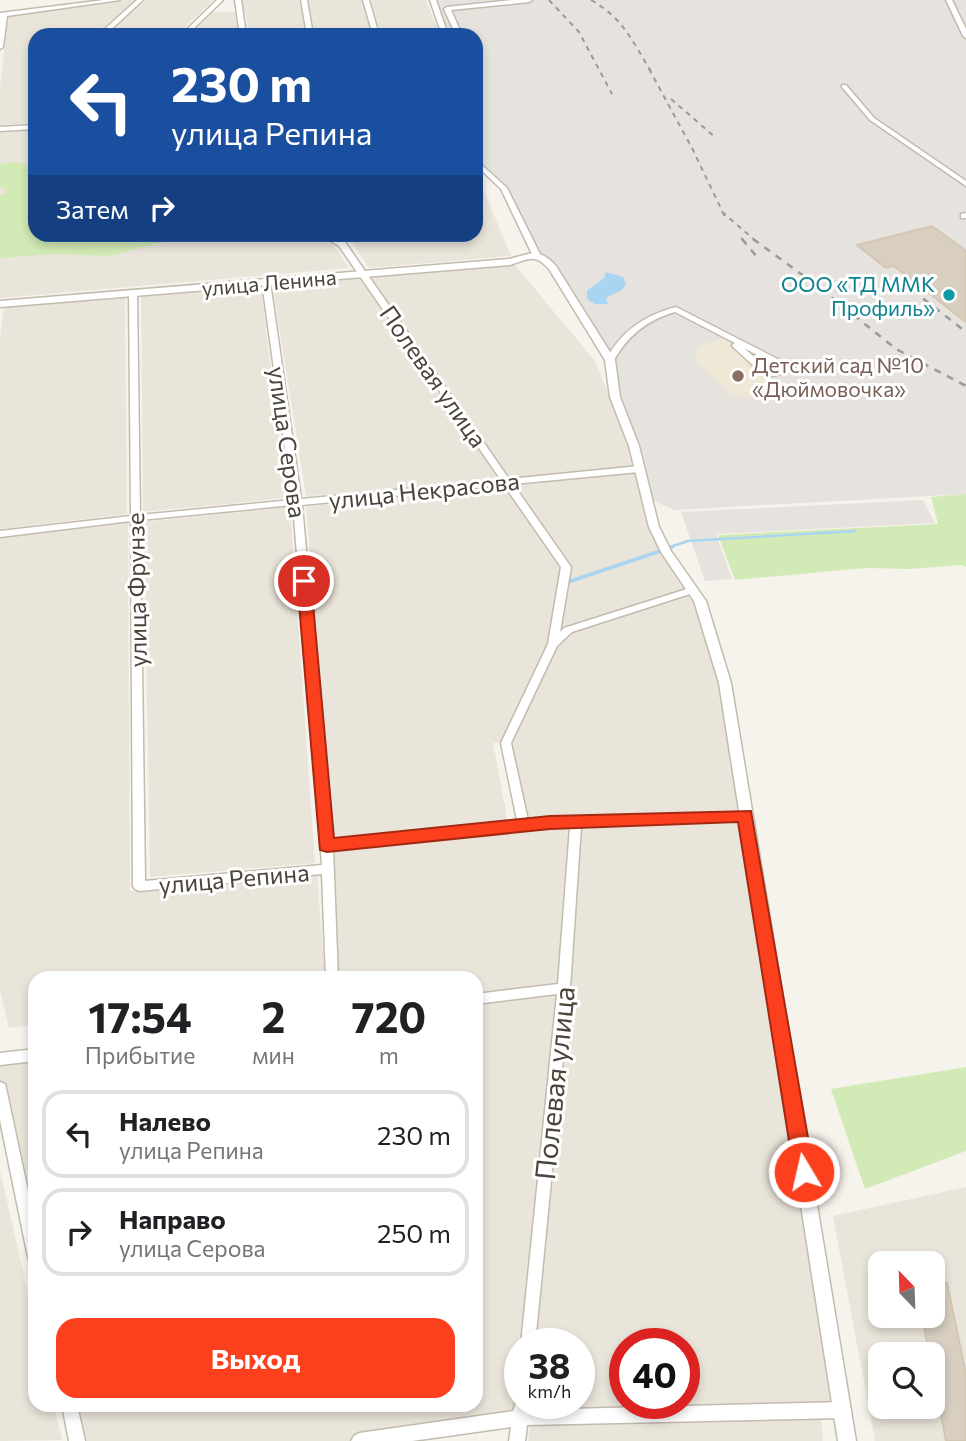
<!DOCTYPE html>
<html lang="ru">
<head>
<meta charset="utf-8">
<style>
  body { margin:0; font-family:Commissioner,sans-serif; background:#f2f2f2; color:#202124; height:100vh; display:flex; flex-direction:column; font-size:26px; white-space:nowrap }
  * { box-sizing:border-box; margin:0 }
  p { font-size:23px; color:#757577 }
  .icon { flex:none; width:38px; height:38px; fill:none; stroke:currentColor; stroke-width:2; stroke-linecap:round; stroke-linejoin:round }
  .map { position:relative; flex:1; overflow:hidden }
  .details { position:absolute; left:28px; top:971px; width:455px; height:441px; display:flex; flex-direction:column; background:#fff; border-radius:21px; box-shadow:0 4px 10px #0003 }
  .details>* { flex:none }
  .top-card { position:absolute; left:28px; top:28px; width:455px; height:214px; border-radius:21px; box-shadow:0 4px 10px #0003; background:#1a4fa0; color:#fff; overflow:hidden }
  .needle { width:46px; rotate:337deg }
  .tools { position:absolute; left:868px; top:1251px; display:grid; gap:14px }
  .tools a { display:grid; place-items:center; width:77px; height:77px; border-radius:14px; background:#fff; box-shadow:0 4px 10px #0003; font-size:35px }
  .speed { position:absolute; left:504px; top:1328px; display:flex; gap:14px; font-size:35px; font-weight:700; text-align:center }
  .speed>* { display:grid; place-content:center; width:91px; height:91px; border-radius:50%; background:#fff; box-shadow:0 4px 10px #0003; line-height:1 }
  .speed small { font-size:18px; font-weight:400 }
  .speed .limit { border:10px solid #d22; background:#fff; color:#111 }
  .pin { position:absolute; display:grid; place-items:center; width:60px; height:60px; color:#fff; margin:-30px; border:4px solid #fff; border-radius:50%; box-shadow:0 2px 7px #0007 }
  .me { position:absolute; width:77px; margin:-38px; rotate:351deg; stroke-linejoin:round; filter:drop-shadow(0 0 5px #0008) }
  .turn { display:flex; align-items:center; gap:24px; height:147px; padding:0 28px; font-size:32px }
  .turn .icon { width:91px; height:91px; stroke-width:2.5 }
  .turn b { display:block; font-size:49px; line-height:60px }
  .then { display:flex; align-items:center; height:66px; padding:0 28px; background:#0003; gap:14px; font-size:26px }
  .eta { display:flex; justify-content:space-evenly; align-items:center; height:119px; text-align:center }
  .eta b { font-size:42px; font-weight:700; line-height:49px }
  .button { display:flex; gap:14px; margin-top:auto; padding:14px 28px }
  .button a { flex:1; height:80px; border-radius:21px; background:#fc3f1d; color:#fff; font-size:28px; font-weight:700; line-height:80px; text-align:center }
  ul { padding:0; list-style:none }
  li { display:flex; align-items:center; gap:21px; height:88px; margin:0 14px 10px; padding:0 14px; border:4px solid #e0e0e0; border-radius:21px }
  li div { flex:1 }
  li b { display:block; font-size:26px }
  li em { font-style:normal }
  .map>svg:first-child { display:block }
</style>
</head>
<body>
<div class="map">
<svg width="966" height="1441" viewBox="0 0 966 1441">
  <rect width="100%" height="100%" fill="#f6f3ec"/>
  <path fill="#eae5da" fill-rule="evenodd" d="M127,0H135L95,35H35V88L27,95L35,100V123L0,125V88L8,17Z
    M146,0H213L177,35H104Z
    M240,0H299L306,35H249L246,14H243Z
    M308,0H362L372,35H315Z
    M371,0H426L440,35H381Z
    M213,12H235L238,35H190Z
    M35,129V234L314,235L332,243L349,268L0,298V132Z
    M476,172L511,256L369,268L347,235L476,234Z
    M515,265L595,361L639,469L654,527L689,584L725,683L843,1410L622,1415L359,1441H77L69,1405H476V978H332L327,845L523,824L506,743H493L508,823L335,839L306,507L489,483L306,496L272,283ZM520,1344H579V1404H520ZM625,1344H684V1404H625Z
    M261,285L286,498L143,512L141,295Z
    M125,295L127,514L0,529V339L4,308Z
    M290,507L315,863L150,877L144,522Z
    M128,523L130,891L317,873L325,978H35V1025L9,1028L0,991V538Z
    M35,1055V1257L0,1091V1059Z
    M0,1171L35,1323V1405H54L62,1440L0,1441Z
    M966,1187V1441H875L833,1216ZM880,1264H933V1316H880ZM880,1354H933V1407H880Z
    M821,1418L823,1441H528L530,1425Z"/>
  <path fill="#e6e2dd" d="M433,0H966V494L674,510L646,497L612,370L553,268L536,254L504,188L476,166V35H445Z
    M923,500L935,523L716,534L732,579L705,581L681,512Z"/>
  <path fill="#efe8d6" d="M724,338L780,389L750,398L731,394L696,362L697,346Z"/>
  <path fill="#d2eab5" d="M14,162L35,166V234L189,235L109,256L52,254L0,258V195L7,192L0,186V164Z
    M966,494V567L961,565L910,569L867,568L735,580L718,535L938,524L931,497Z
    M966,1067V1151L865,1189L831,1089Z"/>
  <path fill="#a9d4f2" d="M606,272L623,277L626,284L622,290L606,298L608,304H595L587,299V291L604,278Z"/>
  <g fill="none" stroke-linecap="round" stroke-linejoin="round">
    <path stroke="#a9d4f2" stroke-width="2.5" d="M667,548L688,541L855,531"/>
    <path stroke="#a9d4f2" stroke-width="3.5" d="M565,583L672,547"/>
  </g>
  <path fill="#d8cfc1" stroke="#d3c7b4" stroke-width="2" d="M932,226L966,251V322L894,266L886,268L857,245Z
    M933,1283H947L966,1374V1441H946L933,1372V1354H929L922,1316H933Z"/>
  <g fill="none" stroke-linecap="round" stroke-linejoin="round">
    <defs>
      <path id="minor" d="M104,0H120L7,16L3,47L0,49V13Z
        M137,0H143L105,35H98Z
        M217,0H223L187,35H181Z
        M235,0H241L246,35H240Z
        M301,0H307L313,35H307Z
        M363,0H369L379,35H373Z
        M430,0H436L448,35H442Z
        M513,0H532L529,2L451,10L462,35H456L444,9L447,7Z
        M842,85H846L874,118L966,181V186L870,120L842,87Z
        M35,125V129L0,131V127Z
        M479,166H483L507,188L540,254L539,256L532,254L501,189L479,168Z
        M966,213V218H961V214Z
        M320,234H329L345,242L509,479L639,466L643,469L639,472L513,484L571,567L560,632L564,628L690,588L693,587L698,590L696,592L572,632L557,646L511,743L528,820L745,812L749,813L751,816L749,819L745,820L581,826L570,988L535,1344H521L557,994L476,1004V994L558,984L570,827L523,828L333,849L338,978H326L322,874L139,891L135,889L133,886L131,521L0,537V531L131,516L129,293L133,291L137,293L140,515L292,500L262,282L266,280L270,282L301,499L501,480L339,246ZM504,485L561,567L548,644L501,743L517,820L332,840L302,505ZM293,505L322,865L145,881L140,520Z
        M676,307L795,368L796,370L792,372L766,377L733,347L732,345L735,343L675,312C647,320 627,336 613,362H607L606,360C621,331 645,315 676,307ZM744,348L784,369L771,372Z
        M35,1049V1061L0,1065V1053Z
        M0,1082L5,1084L6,1088L35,1224V1264L30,1262L28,1257L0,1120Z
        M520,1397V1404H529V1410L843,1402L848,1405L851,1410L848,1415L843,1418L527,1425L525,1441H509L511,1427L412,1441H351L354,1436L359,1433L513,1411L517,1399Z
        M62,1405H77L85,1441H69Z"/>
      <path id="tertiary" d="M946,0H952L966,29V38L963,36Z
        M528,254C541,252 548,257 556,266L615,360L620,397L639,446L659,527L671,551L706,601L731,683L856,1441H838L719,683L694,601L661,552L649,527L629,446L610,397L605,360L549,269C535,253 528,259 510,265L0,307V301L509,259Z"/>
    </defs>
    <use href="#minor" stroke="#c2bbae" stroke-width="3"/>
    <use href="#tertiary" stroke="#c2bbae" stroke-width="3"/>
    <use href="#minor" fill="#fff" fill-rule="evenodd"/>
    <use href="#tertiary" fill="#fff" fill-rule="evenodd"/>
    <path stroke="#9a9a9a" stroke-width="2" stroke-dasharray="5 5" stroke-linecap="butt" d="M549,0L579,32L612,94
      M591,0C626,20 633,44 654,76
      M649,69L692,148L726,219
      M671,99L715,137
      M722,212L756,241
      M741,238L744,241"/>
    <path stroke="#9a9a9a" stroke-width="2.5" stroke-dasharray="7 7" stroke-linecap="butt" d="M742,239L757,257
      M753,239L815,284L896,349L966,386
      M912,290L966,332"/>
  </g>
  <path fill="#fc3f1d" stroke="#a42913" stroke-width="2" d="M304,576L311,581L334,838L550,816L751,811L814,1172L811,1179L804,1182L797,1179L794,1172L738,822L550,829L327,852L320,850L297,581Z"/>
  <circle fill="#0f9aa8" stroke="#fff" stroke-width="2.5" cx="949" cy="295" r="7"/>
  <circle fill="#8d6e63" stroke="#fff" stroke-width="2.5" cx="738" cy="376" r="7"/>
  <g text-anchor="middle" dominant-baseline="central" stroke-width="6" stroke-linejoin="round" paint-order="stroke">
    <g font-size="21" fill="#4b4439" stroke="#fff">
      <text transform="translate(269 282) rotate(-5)">улица Ленина</text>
    </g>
    <g font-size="21" fill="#0d838f" stroke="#fff" text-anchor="end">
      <text x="935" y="283">ООО «ТД ММК<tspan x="935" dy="24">Профиль»</tspan></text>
    </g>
    <g font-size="21" fill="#785e54" stroke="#fff" text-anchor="start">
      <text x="752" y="364">Детский сад №10<tspan x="752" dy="24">«Дюймовочка»</tspan></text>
    </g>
    <g font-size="24" fill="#4b4439" stroke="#fff">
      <text transform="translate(434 376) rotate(55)">Полевая улица</text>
      <text transform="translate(288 442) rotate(82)">улица Серова</text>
      <text transform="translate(424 490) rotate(-6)">улица Некрасова</text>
      <text transform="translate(136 590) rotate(-91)">улица Фрунзе</text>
      <text transform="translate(234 878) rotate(-5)">улица Репина</text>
    </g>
    <g font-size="28" fill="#4b4439" stroke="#fff">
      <text transform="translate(554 1083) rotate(-84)">Полевая улица</text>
    </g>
  </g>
</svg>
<div class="tools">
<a><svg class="needle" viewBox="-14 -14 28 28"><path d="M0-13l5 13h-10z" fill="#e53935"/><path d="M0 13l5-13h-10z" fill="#757577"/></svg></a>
<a><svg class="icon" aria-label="search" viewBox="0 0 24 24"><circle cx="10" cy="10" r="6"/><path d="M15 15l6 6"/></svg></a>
</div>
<div class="speed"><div>38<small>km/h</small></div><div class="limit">40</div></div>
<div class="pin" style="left:304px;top:581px;background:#d93025"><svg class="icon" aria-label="arrive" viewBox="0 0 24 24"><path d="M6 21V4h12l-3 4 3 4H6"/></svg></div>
<svg class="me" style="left:804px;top:1172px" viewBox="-20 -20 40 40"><circle r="17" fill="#fc3f1d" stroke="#fff" stroke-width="3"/><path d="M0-11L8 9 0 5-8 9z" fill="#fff"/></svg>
<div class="top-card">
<div class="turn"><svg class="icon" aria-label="left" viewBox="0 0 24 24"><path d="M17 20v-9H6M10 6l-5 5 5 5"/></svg><div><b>230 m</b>улица Репина</div></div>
<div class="then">Затем<svg class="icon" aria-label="right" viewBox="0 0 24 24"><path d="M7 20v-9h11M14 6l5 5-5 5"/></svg></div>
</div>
<section class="details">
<div class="eta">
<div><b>17:54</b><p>Прибытие</p></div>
<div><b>2</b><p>мин</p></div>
<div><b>720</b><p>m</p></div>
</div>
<ul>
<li><svg class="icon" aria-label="left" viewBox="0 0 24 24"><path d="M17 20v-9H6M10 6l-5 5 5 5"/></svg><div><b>Налево</b><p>улица Репина</p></div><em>230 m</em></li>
<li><svg class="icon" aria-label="right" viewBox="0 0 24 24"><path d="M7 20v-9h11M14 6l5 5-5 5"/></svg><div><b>Направо</b><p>улица Серова</p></div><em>250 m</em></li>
</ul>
<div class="button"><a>Выход</a></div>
</section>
</div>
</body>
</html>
